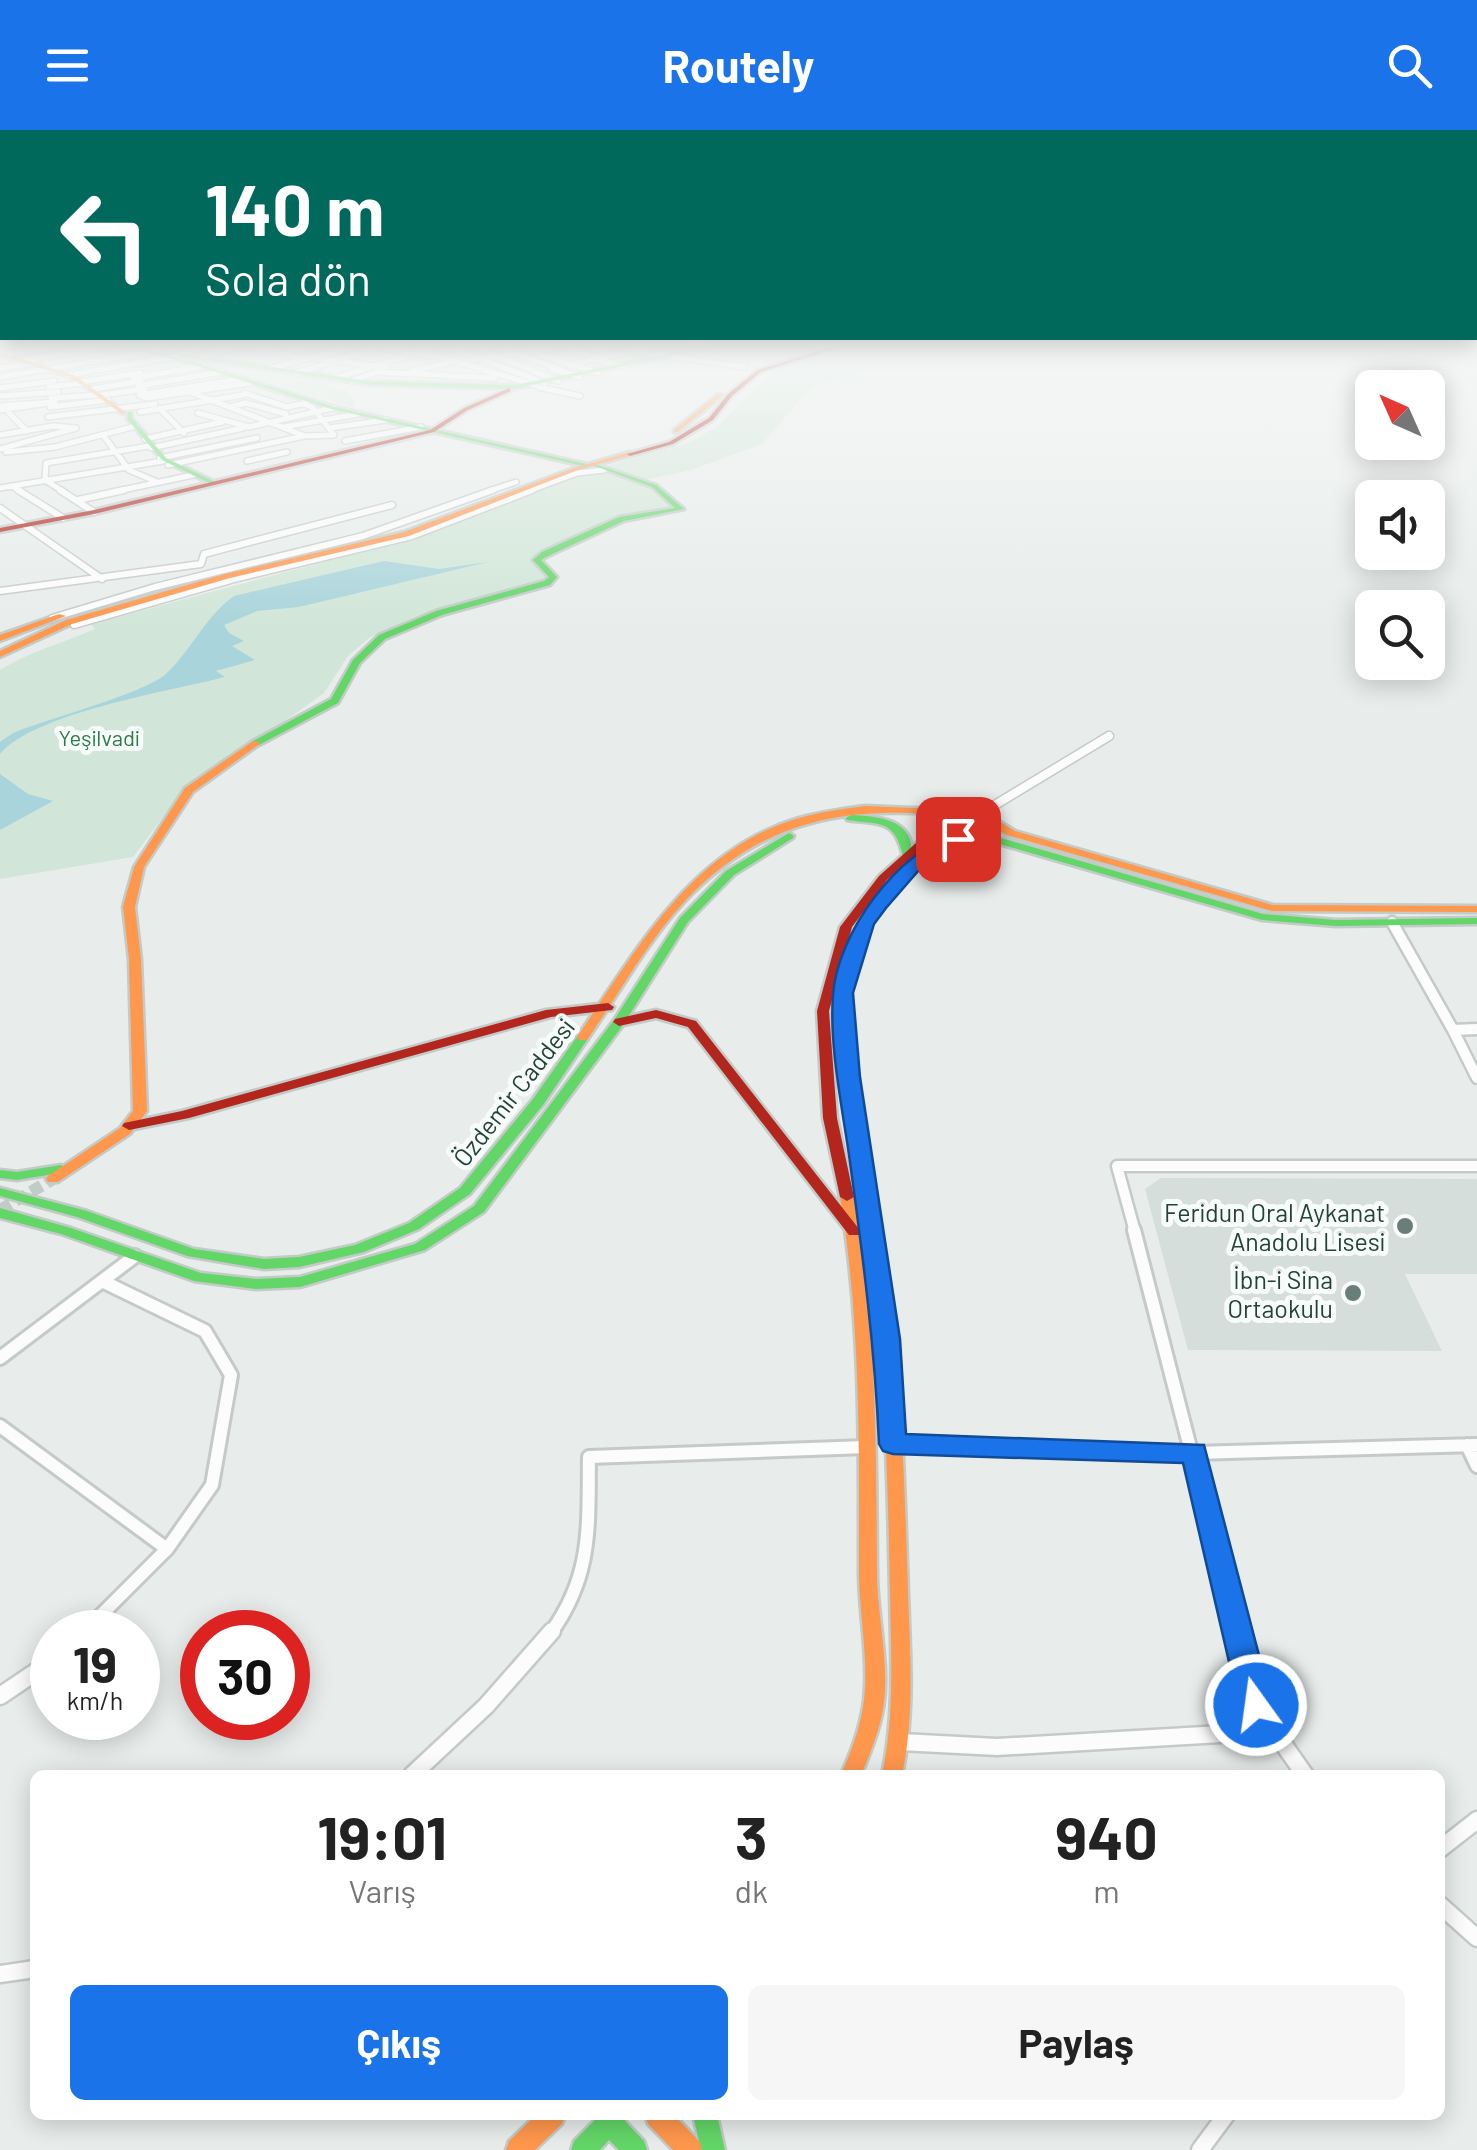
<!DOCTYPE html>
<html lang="tr">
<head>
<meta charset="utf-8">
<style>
  body { margin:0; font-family:Barlow,sans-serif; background:#f6f6f6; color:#222; height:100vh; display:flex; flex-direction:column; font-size:38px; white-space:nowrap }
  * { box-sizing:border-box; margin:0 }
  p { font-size:32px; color:#767676 }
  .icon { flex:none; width:55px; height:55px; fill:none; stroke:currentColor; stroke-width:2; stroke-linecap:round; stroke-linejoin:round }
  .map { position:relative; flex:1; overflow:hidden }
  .details { position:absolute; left:30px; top:1640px; width:1415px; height:350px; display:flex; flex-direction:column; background:#fff; border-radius:15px; box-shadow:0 5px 25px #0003 }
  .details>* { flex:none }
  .banner { position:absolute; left:0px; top:0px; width:1478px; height:210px; box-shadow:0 5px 25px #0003; background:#00695c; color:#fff; overflow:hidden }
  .needle { width:65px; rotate:315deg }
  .fabs { position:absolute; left:1355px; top:240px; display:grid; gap:20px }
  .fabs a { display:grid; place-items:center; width:90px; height:90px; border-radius:15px; background:#fff; box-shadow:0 5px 25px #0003; font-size:50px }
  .speed { position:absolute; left:30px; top:1480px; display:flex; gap:20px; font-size:50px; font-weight:700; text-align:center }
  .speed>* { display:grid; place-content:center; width:130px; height:130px; border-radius:50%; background:#fff; box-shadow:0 5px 25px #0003; line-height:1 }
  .speed small { font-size:25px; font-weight:400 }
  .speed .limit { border:15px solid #d22; background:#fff; color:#111 }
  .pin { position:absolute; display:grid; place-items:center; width:85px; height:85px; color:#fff; margin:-42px; border-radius:20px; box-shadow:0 5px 15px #0006 }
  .me { position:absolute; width:110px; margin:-55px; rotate:346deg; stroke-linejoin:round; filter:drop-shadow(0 0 8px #0008) }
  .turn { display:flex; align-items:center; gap:35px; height:210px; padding:0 40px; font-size:45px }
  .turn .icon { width:130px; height:130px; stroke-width:2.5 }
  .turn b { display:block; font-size:70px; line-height:85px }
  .eta { display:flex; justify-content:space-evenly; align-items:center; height:170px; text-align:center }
  .eta b { font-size:60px; font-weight:700; line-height:70px }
  .action { display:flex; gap:20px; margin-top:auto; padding:20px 40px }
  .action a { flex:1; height:115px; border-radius:15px; background:#1a73e8; color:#fff; font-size:40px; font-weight:700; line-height:115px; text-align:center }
  .action a+a { background:#f6f6f6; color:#222 }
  header { display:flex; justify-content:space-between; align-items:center; height:130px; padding:0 40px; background:#1a73e8; color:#fff; font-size:45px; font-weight:700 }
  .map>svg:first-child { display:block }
</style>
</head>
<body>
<header><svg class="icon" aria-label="menu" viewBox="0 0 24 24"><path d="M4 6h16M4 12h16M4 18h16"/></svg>Routely<svg class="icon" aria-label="search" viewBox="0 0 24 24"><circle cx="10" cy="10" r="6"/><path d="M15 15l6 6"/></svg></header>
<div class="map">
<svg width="1477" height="2020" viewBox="0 0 1477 2020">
  <rect width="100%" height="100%" fill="#e8edeb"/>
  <path fill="#d6dedb" d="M1161,1048L1477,1049V1144H1405L1442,1221L1188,1220L1145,1059Z"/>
  <path fill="#d1e6d8" d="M861,216H1049L997,236L916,233L814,254L762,314L691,340L639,351L664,365L676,377L627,385L530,429L549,449L417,486L369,508L348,526L324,563L177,669L133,727L0,749V540C28,522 63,513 95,499L91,494L413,408L580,343L688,313L715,298L776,239Z
    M194,229L340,251L325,256L351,264L354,278Z"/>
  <path fill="#a9d4db" d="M384,431L439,439L488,432L299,477L257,481L224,495L229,503L244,511L232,516L255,530L216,541L225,547C170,561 34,583 0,624V612L13,603C46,589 147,563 167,543C192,519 205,487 234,466Z
    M0,644L28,664L53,671L0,700Z"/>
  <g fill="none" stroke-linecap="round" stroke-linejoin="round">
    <path stroke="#c1cbc8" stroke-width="12" stroke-dasharray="12 6" stroke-linecap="butt" d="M0,1080L53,1049"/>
    <defs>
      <path id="street-far5" d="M241,216L296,227
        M366,216L441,227L535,255
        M471,216L535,241
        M494,216L554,237
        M584,216L611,223
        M669,216L694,222
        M0,218L11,216
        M452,218L545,253
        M564,218L600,228
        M155,220L168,216
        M632,221L744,237
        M289,222L317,216
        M538,224L598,243
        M6,225L59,216
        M177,226L205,216
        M200,227L239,216
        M313,228L386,237
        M597,229L625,237
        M26,230L112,216
        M465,231L570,216
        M382,234L438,216
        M569,235L656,216
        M0,238L34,233
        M271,238L357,216
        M551,238L580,247
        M411,241L453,232
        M533,241L558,251
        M376,242L495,248
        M296,243L372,220
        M69,245L173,227
        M0,247L149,222
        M133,248L204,236
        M336,248L373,236
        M240,249L139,265L147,268L250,253
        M352,251L379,241
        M81,252L140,243
        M138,256L222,242
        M49,257L83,253
        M538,257L580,266
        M0,258L54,251
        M93,259L141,251
        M190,262L305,306L334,305L313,278L303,273
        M244,263L287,277L306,273
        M102,265L145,259
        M0,266L58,262
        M51,268L99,265
        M0,276L55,272L0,280
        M50,277L108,270
        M230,277L246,273L286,284
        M161,280L184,303
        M140,282L243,265
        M9,283L27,301
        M198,283L249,297L333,278
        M48,287L155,274
        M284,297L358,284
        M330,298L386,290
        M0,305L53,296L76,298L0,319
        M103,305L129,340L157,352
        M145,309L222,292
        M345,311L421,297
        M151,318L243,298
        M6,322L55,317L136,296
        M160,328L257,308
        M247,331L287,322
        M168,335L304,306
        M12,356L22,362
        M0,358L163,331
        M64,362L45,350L46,333L149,316
        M113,362L193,345
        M486,362L516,352
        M526,362L577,343L604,340"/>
      <path id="street-far4" d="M18,360L63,388
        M60,360L94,382
        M78,370L124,360
        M0,378L102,449
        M0,461L201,434L204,424L392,375
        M52,488L155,457L363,406L493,360
        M74,495L234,449L412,406L532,360"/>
      <path id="street-far3" d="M980,684L1109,606"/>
      <path id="street-far2" d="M1392,792L1453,900
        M1477,899L1453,900L1477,948
        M1135,1102L1117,1036H1477"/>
      <path id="street-far1" d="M1134,1100L1238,1504
        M0,1228L135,1126
        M0,1296L167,1419
        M894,1314L1194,1323L1477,1315
        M1467,1315L1477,1336
        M84,1502L167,1419L212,1355L231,1245L205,1201L102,1151
        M550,1504C593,1445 588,1396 589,1327L866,1317"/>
      <path id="street" d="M1238,1501L1256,1575L1305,1645
        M0,1566L52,1531
        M901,1612L997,1617L1273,1601
        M412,1645L486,1576L552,1501
        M1440,1719L1477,1690
        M1440,1775L1477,1808
        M0,1844L35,1839
        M1200,2020L1226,1985"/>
      <path id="fast" d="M120,216H130L185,229L335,277L591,335L588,337L331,279L181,231Z
        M708,216H720L514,259L371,255L177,226L180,224L371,251L514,255Z
        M128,282H132V288L166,328L215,352V354H211L162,330L127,289Z
        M592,333L656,355L684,379L624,391L548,426L541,430L557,447L550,455L442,485L385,509L360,533L338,573L259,615H253V611L331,569L353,530L379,505L436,481L544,451L549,447L533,430L542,422L619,387L675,378L652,357L592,335Z
        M851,685C879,686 916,690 911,726H903C894,689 881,695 847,690L846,688Z
        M789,703L794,706L793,708L734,745L688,792L623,895L484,1082L425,1120L300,1157L256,1159L194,1151L61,1104L0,1088V1078L71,1098L201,1143L256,1149L300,1147L415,1114L474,1076L614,890L680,788L726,741Z
        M977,705L1001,708L1263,784L1336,790L1477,788V794L1336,796L1262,790L996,713L973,710V706Z
        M957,706L962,709L946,719L968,714L973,717L972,719C958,723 940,724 927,731C883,755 855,819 849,867C847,892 853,918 856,943C864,1020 878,1096 891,1172L888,1176H878L875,1172C864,1096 850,1020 843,943C840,909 833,877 841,844C851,799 879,757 915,730V726Z
        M583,903L589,907L543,975L470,1064L419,1099L364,1122L299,1137L264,1139L187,1126L77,1087L0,1066V1058L87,1081L194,1119L264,1129L299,1127L355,1115L409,1093L460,1058L533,969L579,904Z
        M61,1035L68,1039L66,1042L17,1050L0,1048V1040L17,1042Z
        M592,1985H628L625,1991L644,2011L647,2020H619L609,2010L600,2020H571L574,2011L594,1991Z
        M693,1985H717L725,2020H701Z"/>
      <path id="slow" d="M0,222L74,245L127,283L122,284L70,247L0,226Z
        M718,264L723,265L678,302H674V300Z
        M630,322L632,325L578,340L409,406L230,448L72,494L0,527V521L66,490L225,444L404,402L574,338Z
        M59,484L66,486L0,511V505Z
        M253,611L261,613L193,662L144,737L135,777L141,829L147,981L130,1004L58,1052H48L46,1049L48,1046L120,998L133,981L129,829L123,777L134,737L185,658Z
        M865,676L938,679L956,677L984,682L1015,701L1273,775L1477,776V782L1272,781L1007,705L998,700C965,717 957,713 924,700L921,692L929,684C831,677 754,698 685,771C647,812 619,864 587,910H579L577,907C636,821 690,721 796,689C819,682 842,679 865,676ZM956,683L977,687L989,695L988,698L960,707L933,696L931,693L941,685Z
        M847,1063L854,1067C877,1191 876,1316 877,1442C877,1484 889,1531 884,1572C881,1597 871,1622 861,1645H841C853,1617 864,1588 865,1557C867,1519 859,1480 859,1442C859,1316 861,1192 840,1067Z
        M883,1167L888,1168L891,1172C902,1269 905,1365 908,1462C910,1524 915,1584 902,1645H882C895,1584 891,1524 890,1462C888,1365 886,1269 875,1172L878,1168Z
        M536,1985H565L562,1994L535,2020H506L509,2011Z
        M645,1985H674L699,2011L702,2020H673L648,1994Z"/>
      <path id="jam" d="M834,216H843L761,242L732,266L713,290L673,314L630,326L627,324L669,312L709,288L728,264L757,240Z
        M509,258L511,261L468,280L434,302L94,384L0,402V398L94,380L430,300L464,278Z
        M930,697L935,700L934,708L887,750L852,797L829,881L837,988L854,1067L847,1071L840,1067L823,988L817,881L840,797L879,746L925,705V700Z
        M608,873L614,877L612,880L551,887L189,988L129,1000L122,996L124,993L182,981L546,880Z
        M656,880L696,891L859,1099L861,1102L859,1105H849L688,897L656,888L619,896L613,892L615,889Z"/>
    </defs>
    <use href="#street-far5" stroke="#c5cac8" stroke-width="8"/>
    <use href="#street-far4" stroke="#c5cac8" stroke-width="9"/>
    <use href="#street-far3" stroke="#c5cac8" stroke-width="11"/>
    <use href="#street-far2" stroke="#c5cac8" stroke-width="15"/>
    <use href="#street-far1" stroke="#c5cac8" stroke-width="18"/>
    <use href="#street" stroke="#c5cac8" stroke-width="21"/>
    <use href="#fast" stroke="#c3cbc8" stroke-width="5"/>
    <use href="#slow" stroke="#c3cbc8" stroke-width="5"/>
    <use href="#jam" stroke="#c3cbc8" stroke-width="5"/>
    <use href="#street-far5" stroke="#fcfcfc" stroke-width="5"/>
    <use href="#street-far4" stroke="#fcfcfc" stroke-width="6"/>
    <use href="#street-far3" stroke="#fcfcfc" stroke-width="8"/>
    <use href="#street-far2" stroke="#fcfcfc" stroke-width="10"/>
    <use href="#street-far1" stroke="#fcfcfc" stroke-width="12"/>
    <use href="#street" stroke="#fcfcfc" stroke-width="16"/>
    <use href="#fast" fill="#63d668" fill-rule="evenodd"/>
    <use href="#slow" fill="#ff974d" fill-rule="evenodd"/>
    <use href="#jam" fill="#b3261e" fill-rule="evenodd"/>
  </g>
  <linearGradient id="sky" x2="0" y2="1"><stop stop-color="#8fc1e3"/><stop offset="0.43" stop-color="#f5f7f6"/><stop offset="1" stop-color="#f5f7f6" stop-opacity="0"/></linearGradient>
  <rect width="1477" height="499" fill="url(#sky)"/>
  <path fill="#1a73e8" stroke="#114b97" stroke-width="2.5" d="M958,704L966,709L926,732L886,778L874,794L853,863L860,947L900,1209L906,1304L1204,1315L1272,1575L1267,1585L1256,1589L1244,1585L1239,1575L1183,1333L893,1324L883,1321L879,1314C875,1219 863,1127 850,1032C843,981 829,917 833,865C837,804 898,719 958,704Z"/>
  <g fill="#697e78" stroke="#f7fbf9" stroke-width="4">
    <circle cx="1405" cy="1096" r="10"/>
    <circle cx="1353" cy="1163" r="10"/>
  </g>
  <g text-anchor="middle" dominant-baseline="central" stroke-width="10" stroke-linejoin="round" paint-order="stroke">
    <g font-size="22" fill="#2d7a4b" stroke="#f7fbf9">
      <text x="99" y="607">Yeşilvadi</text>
    </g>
    <g font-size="25" fill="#24423a" stroke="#f7fbf9">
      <text transform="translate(513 962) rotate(-52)">Özdemir Caddesi</text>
    </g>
    <g font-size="25" fill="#24423a" stroke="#f7fbf9" text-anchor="end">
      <text x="1385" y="1082">Feridun Oral Aykanat<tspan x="1385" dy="29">Anadolu Lisesi</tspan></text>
      <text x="1333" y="1149">İbn-i Sina<tspan x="1333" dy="29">Ortaokulu</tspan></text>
    </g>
  </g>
</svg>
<div class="fabs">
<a><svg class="needle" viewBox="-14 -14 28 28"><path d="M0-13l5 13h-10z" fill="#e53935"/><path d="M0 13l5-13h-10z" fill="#767676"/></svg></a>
<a><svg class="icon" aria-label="sound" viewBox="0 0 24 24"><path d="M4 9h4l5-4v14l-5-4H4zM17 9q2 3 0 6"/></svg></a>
<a><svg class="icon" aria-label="search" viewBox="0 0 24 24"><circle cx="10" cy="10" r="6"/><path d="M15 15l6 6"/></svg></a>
</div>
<div class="speed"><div>19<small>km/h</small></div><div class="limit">30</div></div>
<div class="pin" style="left:958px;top:709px;background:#d93025"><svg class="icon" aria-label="arrive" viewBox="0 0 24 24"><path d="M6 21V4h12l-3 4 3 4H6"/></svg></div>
<svg class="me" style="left:1256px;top:1575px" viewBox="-20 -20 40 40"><circle r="17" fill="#1a73e8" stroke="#fff" stroke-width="3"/><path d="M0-11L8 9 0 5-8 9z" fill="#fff"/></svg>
<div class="banner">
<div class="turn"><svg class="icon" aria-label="left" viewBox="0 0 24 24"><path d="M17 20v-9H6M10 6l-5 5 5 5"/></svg><div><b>140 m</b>Sola dön</div></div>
</div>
<section class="details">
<div class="eta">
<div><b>19:01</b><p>Varış</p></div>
<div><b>3</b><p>dk</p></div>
<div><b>940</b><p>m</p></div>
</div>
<div class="action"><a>Çıkış</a><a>Paylaş</a></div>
</section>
</div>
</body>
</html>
